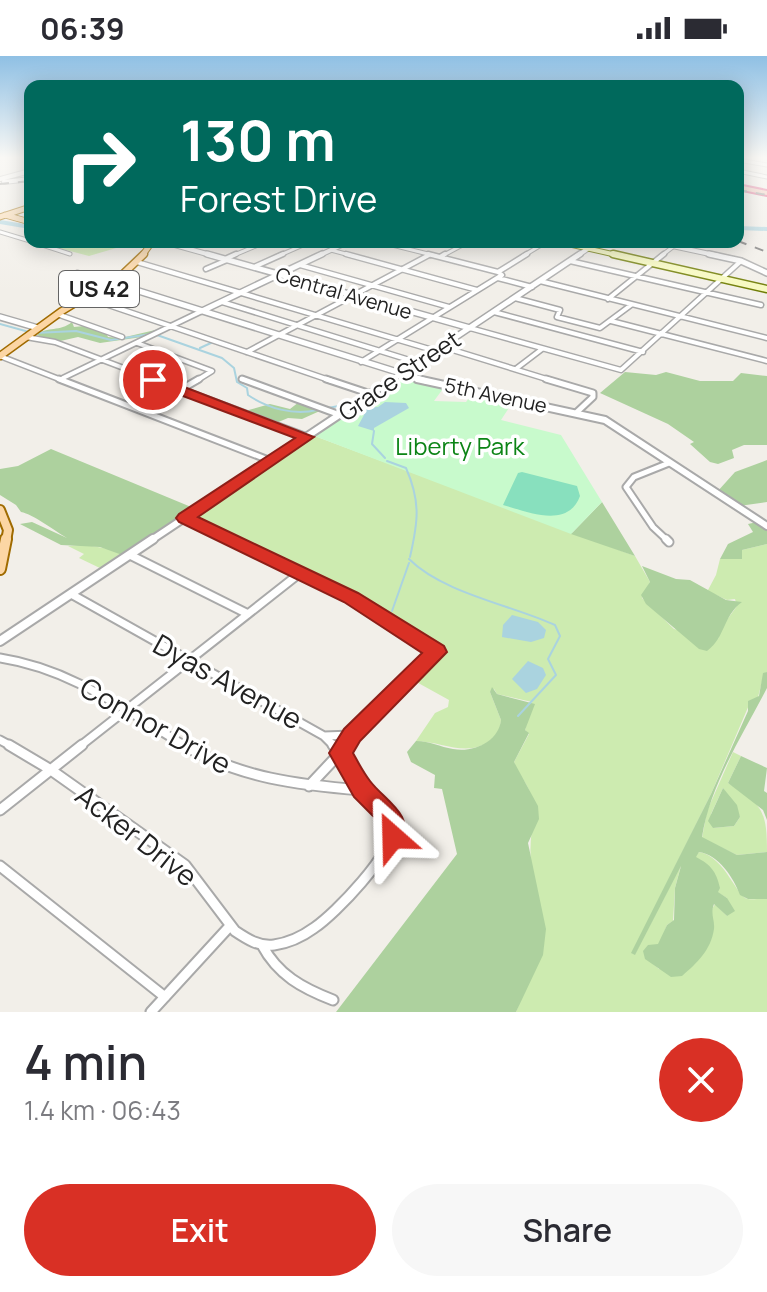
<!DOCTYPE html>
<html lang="en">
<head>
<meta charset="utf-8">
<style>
  body { margin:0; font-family:Manrope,sans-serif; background:#f7f7f7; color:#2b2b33; height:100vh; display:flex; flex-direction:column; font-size:30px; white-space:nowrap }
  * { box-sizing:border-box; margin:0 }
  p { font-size:26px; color:#7c7c81 }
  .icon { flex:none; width:44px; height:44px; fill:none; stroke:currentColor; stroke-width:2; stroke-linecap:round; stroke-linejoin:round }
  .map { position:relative; height:956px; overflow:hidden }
  .details { display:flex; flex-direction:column; background:#fff; flex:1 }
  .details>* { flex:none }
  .hud { position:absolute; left:24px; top:24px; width:720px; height:168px; border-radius:16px; box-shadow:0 4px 20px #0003; background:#00695c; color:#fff; overflow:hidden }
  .pin { position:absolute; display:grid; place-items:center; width:68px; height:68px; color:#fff; margin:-34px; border:4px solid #fff; border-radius:50%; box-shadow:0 2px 8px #0007 }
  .me { position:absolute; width:88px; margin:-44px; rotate:335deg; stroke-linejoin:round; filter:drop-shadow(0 0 6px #0008) }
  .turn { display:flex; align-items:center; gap:28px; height:168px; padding:0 24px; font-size:36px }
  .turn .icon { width:104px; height:104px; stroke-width:2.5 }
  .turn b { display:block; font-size:56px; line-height:68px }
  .round { display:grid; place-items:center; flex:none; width:84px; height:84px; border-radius:42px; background:#f7f7f7 }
  .summary { display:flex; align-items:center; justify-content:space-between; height:136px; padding:0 24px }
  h1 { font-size:48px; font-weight:600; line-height:60px }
  .primary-button { display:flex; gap:16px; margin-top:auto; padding:16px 24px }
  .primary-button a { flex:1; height:92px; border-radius:48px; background:#d93025; color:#fff; font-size:32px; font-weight:600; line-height:92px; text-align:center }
  .primary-button a+a { background:#f7f7f7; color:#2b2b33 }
  .status { display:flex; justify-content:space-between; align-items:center; height:56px; padding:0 40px; background:#fff; direction:ltr }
  .status svg { height:22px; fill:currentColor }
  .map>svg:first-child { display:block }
</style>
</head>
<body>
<div class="status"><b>06:39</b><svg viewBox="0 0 49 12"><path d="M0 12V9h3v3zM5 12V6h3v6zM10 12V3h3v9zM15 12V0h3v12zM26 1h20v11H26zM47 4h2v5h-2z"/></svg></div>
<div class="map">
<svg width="767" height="956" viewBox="0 0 767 956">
  <rect width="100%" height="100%" fill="#f2efe9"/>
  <path fill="#cdebb0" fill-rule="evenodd" d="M36,186H141L150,187L147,191L123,190L89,200Z
    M312,379L635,500L650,526L642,542L674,573L718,583L721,572L737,550L735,543L727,544L703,533L708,534L716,519L720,503H741L742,494L767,488V616L764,618L758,641L749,649L711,738L632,897L635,898L681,809L675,832L673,865L667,869L652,907L659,913L714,872L711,855L715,848L727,860V842L717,836L695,801L699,796C726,801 736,841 748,843C753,844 761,842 767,843V956H516L524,936L531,803C528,782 538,756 529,734C525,724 517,718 514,706L529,678L525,674L532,646L497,638L494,633L490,636L501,664L500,674C475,707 447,686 416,685L435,657L448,651L449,644L411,623L439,594L379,556L190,463Z
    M86,489L109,493L125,500L104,514L79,502L84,498L68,490Z
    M733,696L741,700L728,727C763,748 767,756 767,796L737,799L702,782L707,755ZM723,732L740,761L734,770L713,772L711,758Z"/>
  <path fill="#add19e" d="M72,266L74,271L84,270L106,277L108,281L121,282L168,271L149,280L100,287L78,281L56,286L37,279C47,270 60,276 72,266Z
    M625,316L656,319L666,316L700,325H733L741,317L767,320V389H744L732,394L734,402L718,408L710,406L690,388L694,386L668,368L600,337Z
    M299,346L322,354L302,363L288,362L276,367L245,355L270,348L290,353Z
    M51,393L196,453L125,500L100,491L61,489L20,468L32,466L67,482C55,475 33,458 21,456L16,449L0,439V413L18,410Z
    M767,404V446L739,450L717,436L735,416Z
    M602,446L635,500L571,478Z
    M757,466L767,473V488L742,494V503H720L728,488L753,476L748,468Z
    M642,510L676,523L690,524L726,544L742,546C722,561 726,581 707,595L699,593L646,548L641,539L650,526Z
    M767,616V632C742,680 710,729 702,781L737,799L767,796V843H748L740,839C733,821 719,799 699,796L696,801C711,809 716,815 720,832L718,836L727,842L735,855L727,860L714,848C710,858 715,864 714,873C711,894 697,907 682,920L671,921L645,903L643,895L648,889L658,888L667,869L674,864L675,832L681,810L635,899L631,897L711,738L748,655V645L759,640L763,617Z
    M492,631L497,638L535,648L525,674L529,677L514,706L538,750L539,763L528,787L546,873L543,899L516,956H336L457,798L442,733L434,732L435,719L411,706L407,696L416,685C430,685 440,691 453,693C474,697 499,685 501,664L490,636Z
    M741,700L767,712L764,735L767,737V764L763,754L728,727Z
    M723,732L737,749L740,761L734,770L713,772L708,765Z"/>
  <path fill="#c8facc" d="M400,321L445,330L434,345L466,346L474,336L514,344L501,364L561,379L602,446L571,478L312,379Z"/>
  <path fill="#88e0be" d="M522,416L577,430L580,440C568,473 528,456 503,449L518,417Z"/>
  <path fill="#aad3df" d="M385,346L406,347L409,352L374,372V375L358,370L364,359L358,352L378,351Z
    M512,559L538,566L546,574L544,582L531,586L502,581L503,569Z
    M528,605L543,612L546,619L537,633L526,637L512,623Z"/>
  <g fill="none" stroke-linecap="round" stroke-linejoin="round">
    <path stroke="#aad3df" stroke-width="2" d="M0,268L29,276
      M35,277L76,275L111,284L151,278
      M157,279L222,302L234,312L237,326L247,332L248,339C267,352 294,360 317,354
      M200,292L213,286
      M328,352L349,348
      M374,375L372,388L385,402
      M387,405L406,412C421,446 418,466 410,501
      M409,503C443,537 511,549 555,569L560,580L548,603L556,619L518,660
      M392,555L409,507"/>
    <path stroke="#aad3df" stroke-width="4" d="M0,166L30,171
      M738,172L767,173"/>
    <defs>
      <path id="minor-far4" d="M738,104L767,109
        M738,115L767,121
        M0,176L30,185
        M33,186L70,198
        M380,186L436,200
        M331,194L353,200
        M232,200L265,186
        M278,200L310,186
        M442,200L468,186
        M523,200L546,186
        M661,200L674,190"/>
      <path id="minor-far3" d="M346,198L477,234
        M428,198L498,216
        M440,201L445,198
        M225,203L236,198
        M570,205L761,249
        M137,206L436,295
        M300,209L449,251
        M254,211L283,198
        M206,213L227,204
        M77,217L110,226
        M498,222L532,231
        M540,225L767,282
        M85,241L332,325
        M515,242L560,254L557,261L600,272L631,249
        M608,243L664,198
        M222,246L419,307
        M494,256L643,296
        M57,258L122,281
        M611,265L767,305
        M470,272L621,314L741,205
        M26,281L55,286L158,325
        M137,287L212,315L196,325
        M443,291L553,325
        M247,296L429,199
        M0,300L64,325
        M361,306L502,219L498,216L527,198
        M517,312L542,293
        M63,322L202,255
        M242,323L247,325"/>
      <path id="minor-far2" d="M59,323L271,405
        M152,323L307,381
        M242,323L340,359
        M326,323L371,338
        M546,323L593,337V341L577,356
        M180,334L199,323
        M185,462L233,485
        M668,485L653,471L626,431L634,421L669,407"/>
      <path id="minor-far1" d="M229,483L351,542L436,596L352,679L344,691
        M666,483L669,486
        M130,499L248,558
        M71,538L324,680L335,691
        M0,602C72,613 126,655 187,691
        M324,680L352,679
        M0,684L13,691
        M79,691L300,517"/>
      <path id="minor" d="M9,689L51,714L185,809L235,875C247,883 259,891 274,889C288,887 303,880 314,872C336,857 393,798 393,771C393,756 376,748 367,739C355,726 351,709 340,697L345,689
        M184,689C240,722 298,729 362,734
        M309,730L340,697L333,689
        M0,754L82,689
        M0,810L165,941
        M262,889C278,919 302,932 333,944
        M151,956L229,871"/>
      <path id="tertiary-far3" d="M0,123L30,115
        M4,126L30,123
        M164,186L214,200
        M654,186L719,200
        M318,200L348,186
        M577,200L598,186"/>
      <path id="tertiary-far2" d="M207,198L470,272
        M709,198L741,205L767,217
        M110,226L426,325
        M202,255L322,198
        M0,261L38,272
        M390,325L580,198"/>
      <path id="tertiary-far1" d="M417,323L605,364L767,470
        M150,485L393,323"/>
      <path id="tertiary" d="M0,585L153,483"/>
      <path id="secondary-far1" d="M559,186L621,200"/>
      <path id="secondary" d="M613,198L767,233"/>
      <path id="primary-far3" d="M5,159L30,166
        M0,161L30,151
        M142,200L152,186"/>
      <path id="primary-far2" d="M0,300L62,255L123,218L144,198"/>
      <path id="primary-far1" d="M0,454L8,474L6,485"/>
      <path id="primary" d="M0,513L6,483"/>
      <path id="trunk" d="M738,129L767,135V139L738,133Z"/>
    </defs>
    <use href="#minor-far4" stroke="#a9a9a9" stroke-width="5"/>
    <use href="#minor-far3" stroke="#a9a9a9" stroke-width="7"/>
    <use href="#minor-far2" stroke="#a9a9a9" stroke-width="9"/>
    <use href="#minor-far1" stroke="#a9a9a9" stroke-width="11"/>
    <use href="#minor" stroke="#a9a9a9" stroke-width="13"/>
    <use href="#tertiary-far3" stroke="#a9a9a9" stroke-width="6"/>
    <use href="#tertiary-far2" stroke="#a9a9a9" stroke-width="8"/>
    <use href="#tertiary-far1" stroke="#a9a9a9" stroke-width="10"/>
    <use href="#tertiary" stroke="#a9a9a9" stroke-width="12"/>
    <use href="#secondary-far1" stroke="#707d05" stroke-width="6"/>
    <use href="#secondary" stroke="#707d05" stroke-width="9"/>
    <use href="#primary-far3" stroke="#a06b00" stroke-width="7"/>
    <use href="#primary-far2" stroke="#a06b00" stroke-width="9"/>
    <use href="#primary-far1" stroke="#a06b00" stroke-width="12"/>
    <use href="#primary" stroke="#a06b00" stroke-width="14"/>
    <use href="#trunk" stroke="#dc2a67" stroke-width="4"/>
    <use href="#minor-far4" stroke="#fff" stroke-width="3"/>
    <use href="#minor-far3" stroke="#fff" stroke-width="4"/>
    <use href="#minor-far2" stroke="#fff" stroke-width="5"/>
    <use href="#minor-far1" stroke="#fff" stroke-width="7"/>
    <use href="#minor" stroke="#fff" stroke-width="9"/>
    <use href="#tertiary-far3" stroke="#fff" stroke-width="4"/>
    <use href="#tertiary-far2" stroke="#fff" stroke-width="5"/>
    <use href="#tertiary-far1" stroke="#fff" stroke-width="6"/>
    <use href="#tertiary" stroke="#fff" stroke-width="8"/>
    <use href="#secondary-far1" stroke="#f7fabf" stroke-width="4"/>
    <use href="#secondary" stroke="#f7fabf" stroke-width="6"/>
    <use href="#primary-far3" stroke="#fcd6a4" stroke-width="5"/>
    <use href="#primary-far2" stroke="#fcd6a4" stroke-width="6"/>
    <use href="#primary-far1" stroke="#fcd6a4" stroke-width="8"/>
    <use href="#primary" stroke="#fcd6a4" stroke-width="10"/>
    <use href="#trunk" fill="#f2b4a3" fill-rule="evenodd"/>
    <path stroke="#707070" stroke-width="2" stroke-dasharray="9 9" stroke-linecap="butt" d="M0,128L30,125
      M738,134L767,139
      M738,185L767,196"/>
  </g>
  <linearGradient id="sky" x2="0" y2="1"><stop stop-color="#8fc0e4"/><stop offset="0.43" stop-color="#f9f8f5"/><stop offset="1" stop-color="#f9f8f5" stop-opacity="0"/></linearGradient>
  <rect width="767" height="236" fill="url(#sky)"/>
  <path fill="#d93025" stroke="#8d1f18" stroke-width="2" d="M153,319L314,381L198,461L358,537L444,590L447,596L360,685L353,697C358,706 363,716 370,725C384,744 416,759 402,788L393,791L383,788L378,765L354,741L329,697L344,673L422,597L344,546L179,466L176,462L179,458L295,382L148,327L146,324Z"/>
  <g text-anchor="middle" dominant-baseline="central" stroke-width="7" stroke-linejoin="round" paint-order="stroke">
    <g font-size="20" fill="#222" stroke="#fff">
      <text transform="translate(344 237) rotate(16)">Central Avenue</text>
      <text transform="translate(496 339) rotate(12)">5th Avenue</text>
    </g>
    <rect fill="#fff" stroke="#646464" stroke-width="2" x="59" y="215" width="80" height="36" rx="6"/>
    <g font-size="22" font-weight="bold" fill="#222">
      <text x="99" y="233">US 42</text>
    </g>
    <g font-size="24" fill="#222" stroke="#fff">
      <text transform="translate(399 319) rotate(-34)">Grace Street</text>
    </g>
    <g font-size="24" fill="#0c8416" stroke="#fff">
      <text x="460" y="389">Liberty Park</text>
    </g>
    <g font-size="28" fill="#222" stroke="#fff">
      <text transform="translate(228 625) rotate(29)">Dyas Avenue</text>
      <text transform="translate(156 669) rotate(29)">Connor Drive</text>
      <text transform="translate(137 779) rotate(38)">Acker Drive</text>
    </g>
  </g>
</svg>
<div class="pin" style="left:153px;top:324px;background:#d93025"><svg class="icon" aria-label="arrive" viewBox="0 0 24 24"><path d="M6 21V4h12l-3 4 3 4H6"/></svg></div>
<svg class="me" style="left:393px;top:781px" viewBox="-20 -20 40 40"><path d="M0-17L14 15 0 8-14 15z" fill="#d93025" stroke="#fff" stroke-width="4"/></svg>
<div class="hud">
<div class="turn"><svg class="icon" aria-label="right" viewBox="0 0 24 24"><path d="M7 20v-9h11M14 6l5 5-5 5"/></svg><div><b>130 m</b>Forest Drive</div></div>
</div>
</div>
<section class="details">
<div class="summary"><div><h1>4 min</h1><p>1.4 km · 06:43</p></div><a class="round" style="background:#d93025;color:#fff"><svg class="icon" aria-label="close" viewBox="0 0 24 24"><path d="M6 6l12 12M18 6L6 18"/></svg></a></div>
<div class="primary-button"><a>Exit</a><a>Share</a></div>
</section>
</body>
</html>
